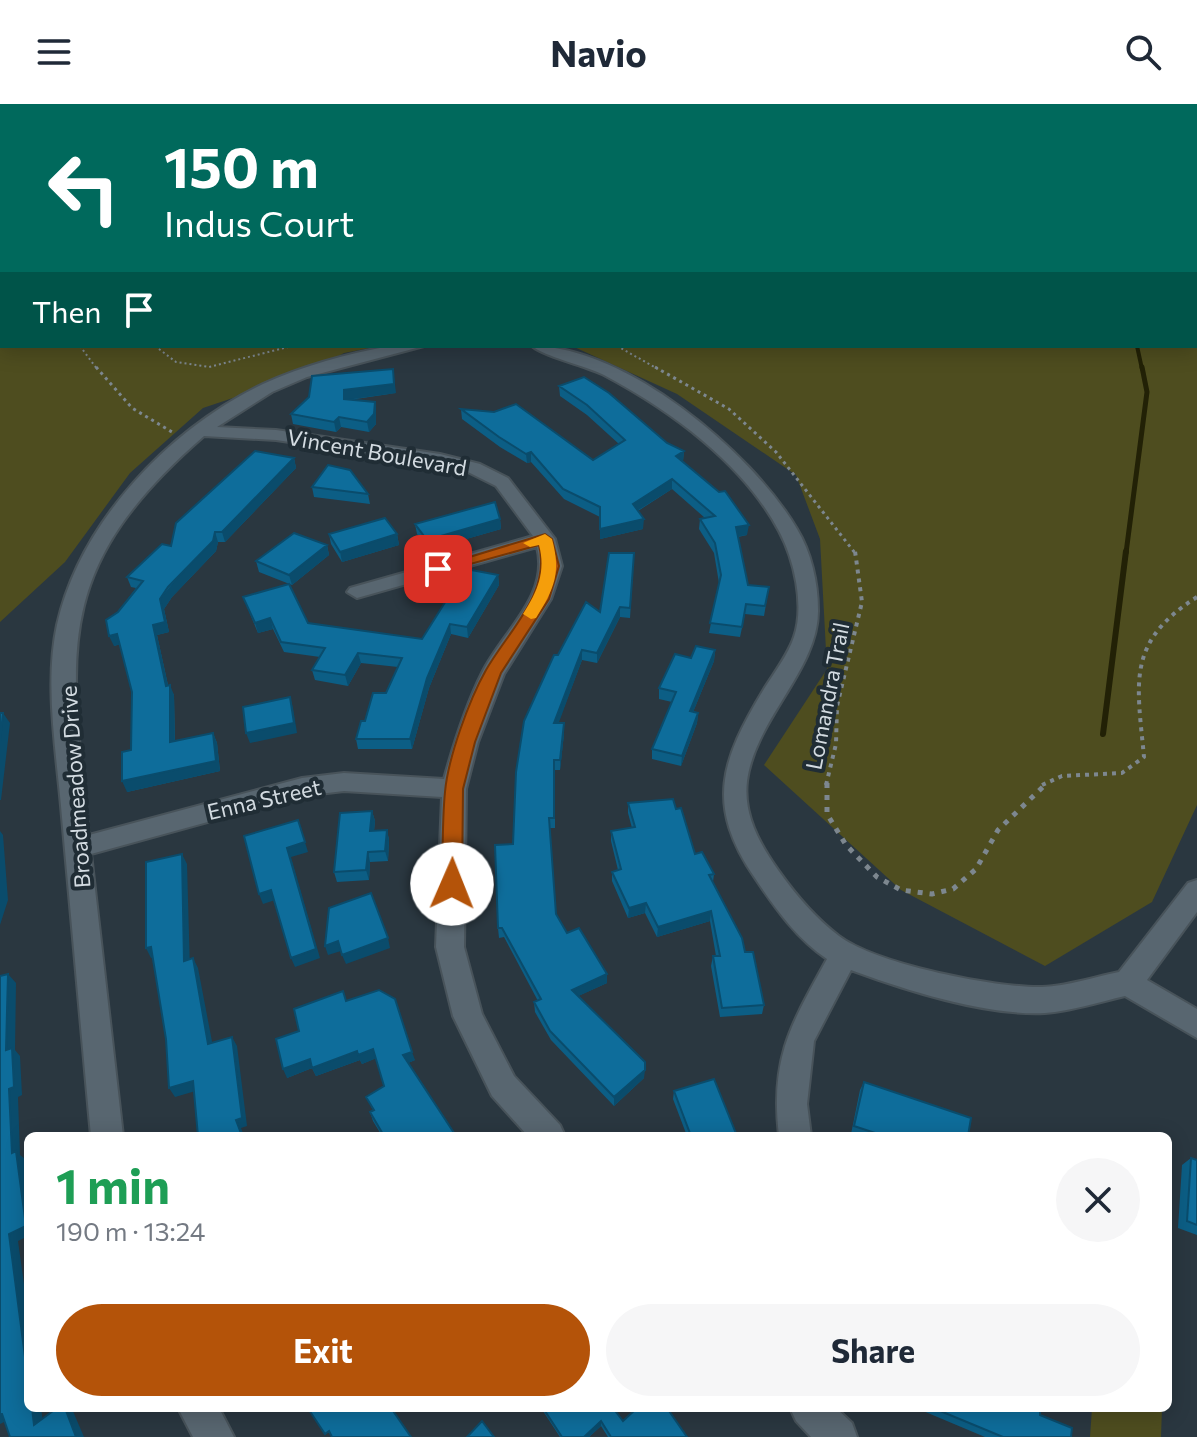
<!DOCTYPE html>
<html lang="en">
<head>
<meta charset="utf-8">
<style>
  body { margin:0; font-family:Commissioner,sans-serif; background:#f6f6f7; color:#1f2937; height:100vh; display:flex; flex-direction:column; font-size:30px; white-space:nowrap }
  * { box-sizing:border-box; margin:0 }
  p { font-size:26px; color:#747a83 }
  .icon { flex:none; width:44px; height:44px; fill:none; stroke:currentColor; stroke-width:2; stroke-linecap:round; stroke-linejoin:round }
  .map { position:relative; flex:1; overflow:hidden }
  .sheet { position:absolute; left:24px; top:1028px; width:1148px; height:280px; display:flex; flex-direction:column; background:#fff; border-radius:12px; box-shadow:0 4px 20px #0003 }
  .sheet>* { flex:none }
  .hud { position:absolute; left:0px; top:0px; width:1198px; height:244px; box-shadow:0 4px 20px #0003; background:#00695c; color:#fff; overflow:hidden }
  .pin { position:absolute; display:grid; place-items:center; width:68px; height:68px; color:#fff; margin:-34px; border-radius:16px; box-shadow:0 4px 12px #0006 }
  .me { position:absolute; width:88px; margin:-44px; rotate:1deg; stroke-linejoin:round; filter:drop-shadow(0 0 6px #0008) }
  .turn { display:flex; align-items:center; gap:28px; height:168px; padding:0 32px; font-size:36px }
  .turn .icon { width:104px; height:104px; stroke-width:2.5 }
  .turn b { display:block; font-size:56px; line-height:68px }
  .then { display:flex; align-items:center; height:76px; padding:0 32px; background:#0003; gap:16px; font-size:30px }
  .round { display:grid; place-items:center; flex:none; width:84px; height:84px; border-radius:42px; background:#f6f6f7 }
  .overview { display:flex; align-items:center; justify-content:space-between; height:136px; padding:0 32px }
  h1 { font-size:48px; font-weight:700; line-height:60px; color:#1e9e55 }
  .button { display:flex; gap:16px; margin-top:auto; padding:16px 32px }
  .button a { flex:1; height:92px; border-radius:48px; background:#b45309; color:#fff; font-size:32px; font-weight:700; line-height:92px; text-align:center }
  .button a+a { background:#f6f6f7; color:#1f2937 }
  header { display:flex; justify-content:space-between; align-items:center; height:104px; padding:0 32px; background:#fff; font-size:36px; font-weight:700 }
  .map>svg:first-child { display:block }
</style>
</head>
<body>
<header><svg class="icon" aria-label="menu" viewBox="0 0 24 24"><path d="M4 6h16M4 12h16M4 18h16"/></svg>Navio<svg class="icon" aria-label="search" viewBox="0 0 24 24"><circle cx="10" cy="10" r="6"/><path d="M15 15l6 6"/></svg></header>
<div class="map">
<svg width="1197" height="1333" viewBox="0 0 1197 1333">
  <rect width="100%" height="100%" fill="#2a3740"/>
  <path fill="#4e4d1f" d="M0,0H1130L1151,2H2V242H380L344,249L305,270L203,304L130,369L65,458L0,518Z
    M1197,6V701L1152,798L1045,862L901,786L764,661L827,565L820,435L796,371L677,290L572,242H1196Z
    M1092,1304H1162L1161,1333H1090Z"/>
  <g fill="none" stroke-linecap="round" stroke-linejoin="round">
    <path stroke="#222106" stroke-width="4" d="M1137,242L1142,265"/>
    <path stroke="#222106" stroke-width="5" d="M1126,449L1147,288L1142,263"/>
    <path stroke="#222106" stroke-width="6" d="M1103,630L1126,447"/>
    <path fill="#222106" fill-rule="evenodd" d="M0,3H2V15H0Z
      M1196,131H1197V145H1196Z"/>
    <defs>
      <path id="minor" d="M390,242H424L307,273L272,288L217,323L276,326L440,350L480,360L508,374L555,435L562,462L551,495L504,570L478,638L466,685L464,843L482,910L514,972L560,1021L565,1032H528L492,992L453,912L436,843L442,693L344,687L302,692L91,750L123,1032H91C81,926 72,820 62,713C57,651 44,582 57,521C80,418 169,325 263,280C303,262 346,250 390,242ZM204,332L276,336L439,360L468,368L496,382L533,432L350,484L347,488L357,494L537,443C550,492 502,528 482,569C465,603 454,639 444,675L344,669L302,674L89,731C69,546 51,465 204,332Z
        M532,242C625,242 751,347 797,425C811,448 818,478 818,506C819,565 755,615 747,677C743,710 759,739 778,766C795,790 815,814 839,832C876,860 995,884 1042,883C1068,882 1094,873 1119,868L1188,779L1197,776V808L1147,876L1197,905V934L1125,892C1099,898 1072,907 1045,909C987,912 905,886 851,866L814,937L807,1000L811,1032H779C770,953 791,921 827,855C797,835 775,804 755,774C705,701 721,656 764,585C774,569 788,551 794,533C805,501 794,455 779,427C743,359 670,306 604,271C586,262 543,252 532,242Z
        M178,1304H219L234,1333H193Z
        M790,1304H836L852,1319L857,1333H811L796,1317Z"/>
    </defs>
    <use href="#minor" stroke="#48535a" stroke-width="4"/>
    <path stroke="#7d878f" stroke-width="2" stroke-dasharray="2 3" stroke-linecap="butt" d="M1002,0L1011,2
      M1078,0L1095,2
      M80,242L97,265
      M155,242L176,258L209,263L292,242
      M617,242L658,265"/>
    <path stroke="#7d878f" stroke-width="3" stroke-dasharray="3 4" stroke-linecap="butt" d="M96,263L132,304L172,328
      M655,263L729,305L776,348L855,449"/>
    <path stroke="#7d878f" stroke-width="4" stroke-dasharray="4 5" stroke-linecap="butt" d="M826,681L836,640L837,602L862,498L855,447
      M1042,681L1062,672L1122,669L1144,653C1137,578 1126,538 1197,493"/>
    <path stroke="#7d878f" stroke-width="5" stroke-dasharray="5 7" stroke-linecap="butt" d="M827,679V710L846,741L877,773L901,786L932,790L953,785L976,765L998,726L1047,679"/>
    <use href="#minor" fill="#586670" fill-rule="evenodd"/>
  </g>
  <path fill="#0c5e85" d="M559,282L667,339L684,347L683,357L747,431L738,433L748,481L769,483L764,512L745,510L740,533L709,529L719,479L714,449L699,425L700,415L705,414L672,385L638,407L643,425L600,435V413L564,395L531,358L527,359L500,343L462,315L461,305L593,356L619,340L587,311L560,292Z
    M396,289L349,296L375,298L376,307V320L369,328L341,323L336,328L293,320L291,310L309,293Z
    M294,354L296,364L225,438H218L216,447L172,493L164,505L169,528L157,531L168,581L174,591L175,637L213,629L217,639L220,667L127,688L131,646L132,588L120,540L114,542L118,508L136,484L131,483L127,473Z
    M312,383L368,390L370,400L314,393Z
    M500,415L501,425L428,446L417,430L415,420Z
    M329,430H397L399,441L342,458L331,440Z
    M327,441L329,451L292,481L259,468L256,457Z
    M634,449L630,514L620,513L597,559L582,556L558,619L564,630L560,666H555V724H550L556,810L567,829L607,870V879L578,892L644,974L614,1002L551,936L535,908L534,898L538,897L504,833L499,834L498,824L513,740L558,551L600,508Z
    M498,471L499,481L468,534L451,530L429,584L412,645H358L356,635L365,617L386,589L398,563L361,559L348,582L315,576L312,566L320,553L284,548L273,525L258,529L243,493L308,519L422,535Z
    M715,546L714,557L693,608L698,609L697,619L681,662L652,655V645L672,598L659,595V584L691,554Z
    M628,699L676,705L695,750L714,770L713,778L745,848L764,901L762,910L720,913L711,862L713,852H716L710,817L657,833L645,809L628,814L612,777V768L618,766L611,737V727L632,724L628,709Z
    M372,707L375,717L374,727L387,726L389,736L388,757L370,758L369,776L337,778L334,768Z
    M346,897L415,956L408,959L456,1032H382L373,1017L370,1008L373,1006L366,993L384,982L376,954L362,960L360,956L316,972L312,964L287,974L299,927Z
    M864,978L968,1032H857L851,1030L860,986Z
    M674,987L737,1032H687L673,995Z
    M1191,1054L1197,1056V1131L1178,1124L1182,1061Z
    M541,1304H613L623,1317L687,1333H608L601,1322L589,1333H560Z
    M916,1304H1040V1311L1071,1333H985Z"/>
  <path fill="#0a4c6c" d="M393,265L396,289L346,296L344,295V286Z
    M375,298L376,307V320L369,328L367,318Z
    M339,313L341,323L336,328L334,318Z
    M684,347L683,357L676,362V352Z
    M531,348V358L527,359L526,350Z
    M294,354L296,364L225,438L222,428Z
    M672,375V385L632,410L633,400Z
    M500,415L501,425L428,446L427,436Z
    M644,415L643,425L600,435V425Z
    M749,421L747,431L735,433L736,423Z
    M215,428L218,438L216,447L172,493L164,505L169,528L157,531L170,590V581L174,591L175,648L170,638L166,582L153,521L160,495Z
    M397,430L399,441L342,458L340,448Z
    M327,441L329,451L292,481L289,471Z
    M498,471L499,481L468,534L467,523Z
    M620,503V513L597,559V549Z
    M270,514L273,525L258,529L255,519Z
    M450,520L451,530L429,584L412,645L410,635L427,574Z
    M117,530L122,540L114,542L109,532Z
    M582,546V556L555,629L554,619Z
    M715,546L714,557L689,618L690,607Z
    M358,549L361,559L348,582L345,571Z
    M290,593L293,604L297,629L250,639L246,629Z
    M3,609L10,619L1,696H0V637Z
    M698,609L697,619L681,662L682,652Z
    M564,619V630L560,666V656Z
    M213,629L217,639L220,667L127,688L122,677Z
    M372,707L375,717L373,737L370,727Z
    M298,716L308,748L291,753L320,854L295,863L291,854L287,744Z
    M387,726L389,736L388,757L385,747Z
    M0,727L3,731L8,796L0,821Z
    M368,748L370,758L369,776L366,766Z
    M182,750L187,760L190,866L184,857Z
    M271,786L275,796L263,800L259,790Z
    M646,799L645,809L628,814L629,804Z
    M711,807L710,817L657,833L658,823Z
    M388,834L390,844L346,860L342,851Z
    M338,837L341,847L328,851L325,842Z
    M151,843L156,853L151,854L146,844Z
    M193,854L198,864L214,948L208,940Z
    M8,870L16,879L15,946L20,952L22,991L18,993L20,1051L25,1055L28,1077V1132L18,1137L28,1209V1276L9,1130L12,1049L6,946Z
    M607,870V879L572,895V886Z
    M232,933L237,942L247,1022L241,1024L244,1032H242L236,1016Z
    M373,945L377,954L362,960L360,956L316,972L312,964L287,974L283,965L310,955Z
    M412,948L415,956L406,960L403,951Z
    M645,966L644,974L614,1002V993Z
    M193,977L199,986L175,993L169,984Z
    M32,1304H41L44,1326L34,1321Z
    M65,1304L72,1305L84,1333H76Z
    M0,1310H2L12,1314L0,1320Z
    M601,1317V1322L589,1333H584Z"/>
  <path fill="#0e6d9b" stroke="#0a4c6c" stroke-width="2" d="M393,265L394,280L344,286V295L375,298L374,310L367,318L339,313L334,318L291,310L309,293L312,272Z
    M584,273L609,289L667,339L684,347L676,352L719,388L725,387L749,421L736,423L748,481L769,483L765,502L746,500L742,523L710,519L721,471L715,439L700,415L715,412L672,375L633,400L644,415L600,425V403L563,385L531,348L526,350L499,333L461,305L494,308L516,300L593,356L625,336L587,301L559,282Z
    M255,347L294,354L222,428H215L213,437L168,483L160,495L165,518L153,521L166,582L170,581V638L213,629L216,657L122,677V648L131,646L132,588L117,530L109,532L106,516L118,508L143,477L127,473L162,440L171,442L176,419Z
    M328,361L350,366L368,390L312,383Z
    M495,398L500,415L427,436L415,420Z
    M385,414L397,430L340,448L329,430Z
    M294,429L327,441L289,471L256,457Z
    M609,449H634L630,504L620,503L597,549L582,546L554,619H564L560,656H554V714H549L556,810L567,829L579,824L607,870L572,886L645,958V966L614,993L550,927L534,898L541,895L502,824H498L495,741L513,740L516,668L524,617L554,551H558L586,498L600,508Z
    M466,465L498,471L467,523L450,520L427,574L410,635H356L361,617H365L373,589H386L402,554L358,549L345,571L312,566L325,544L281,538L270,514L255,519L243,493L289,480L308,519L422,535Z
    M696,542L715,546L690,607L698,609L682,652L652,645L676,588L659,584L675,550L691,554Z
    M290,593L294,619L246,629L243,603Z
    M0,609H3L0,637Z
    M673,695L676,705L681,704L695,750L702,748L714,770L709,771L742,834L745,848H753L764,901L722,904L713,852H720L711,807L658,823L646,799L629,804L612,768L621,765L611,727L635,723L628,699Z
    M372,707L370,727L387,726L385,747L368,748L366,766L334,768L340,709Z
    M298,716L305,738L287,744L316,845L291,854L271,786L259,790L244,732Z
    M182,750L184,857L193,854L208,940L232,933L242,1014L236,1016L242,1032H198L193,977L169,984L166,935L151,843L146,844V758Z
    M371,789L388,834L342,851L338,837L325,842L329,804Z
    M8,870L6,946L12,944L14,983L9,985L12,1049L16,1047L26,1122L9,1130L28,1276V1304H32L34,1321L57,1304H65L76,1333H10L2,1310H0V872Z
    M379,886L395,895L412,948L403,951L456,1032H384L370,1008L374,1006L366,993L384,982L373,945L358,951L357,947L312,964L310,955L283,965L276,935L299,927L294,905L343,887L346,897Z
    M714,975L737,1032H691L674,987Z
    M864,978L971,1014L968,1032H884L854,1022Z
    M1191,1054L1197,1056V1121L1187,1117Z
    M311,1304H391L411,1333H332L329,1327L325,1330L309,1306Z
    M543,1304H613L623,1317L637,1304H667L687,1333H611L601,1317L584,1333H562Z
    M933,1304H1040V1311L1072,1324L1071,1333H1003Z
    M482,1317L494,1333H467Z"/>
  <path fill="#b45309" stroke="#753606" stroke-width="2" d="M545,430L552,435L559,462L549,495L501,569L475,638L463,685L462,780L452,788L442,780C443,749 442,718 445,688C448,654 469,596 486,566C509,526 551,489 539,441L438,469L430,465Z"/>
  <path fill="#f59e0b" d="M545,430L552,435C561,468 555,484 536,514L531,515L523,510C538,487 546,467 539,441L530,443L523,439Z"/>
  <g text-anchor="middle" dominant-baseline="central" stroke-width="8" stroke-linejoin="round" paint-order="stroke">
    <g font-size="22" fill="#d3dbe1" stroke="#202d35">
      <text transform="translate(377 348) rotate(10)">Vincent Boulevard</text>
      <text transform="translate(827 592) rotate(-79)">Lomandra Trail</text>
      <text transform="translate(75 683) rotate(-94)">Broadmeadow Drive</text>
      <text transform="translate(264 695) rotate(-13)">Enna Street</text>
    </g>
  </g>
</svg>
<div class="pin" style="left:438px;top:465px;background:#d93025"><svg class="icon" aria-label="arrive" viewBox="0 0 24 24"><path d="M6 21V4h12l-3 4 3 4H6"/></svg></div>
<svg class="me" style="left:452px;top:780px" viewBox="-20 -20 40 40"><circle r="19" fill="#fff"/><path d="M0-13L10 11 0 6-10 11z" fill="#b45309"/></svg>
<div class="hud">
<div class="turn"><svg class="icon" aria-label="left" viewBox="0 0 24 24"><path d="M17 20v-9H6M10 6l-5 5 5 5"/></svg><div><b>150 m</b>Indus Court</div></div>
<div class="then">Then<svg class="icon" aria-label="arrive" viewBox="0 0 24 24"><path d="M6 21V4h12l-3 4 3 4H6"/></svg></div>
</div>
<section class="sheet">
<div class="overview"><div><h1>1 min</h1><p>190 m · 13:24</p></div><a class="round"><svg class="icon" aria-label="close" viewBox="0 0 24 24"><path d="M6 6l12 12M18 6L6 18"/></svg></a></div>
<div class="button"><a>Exit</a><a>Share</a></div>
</section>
</div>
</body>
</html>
